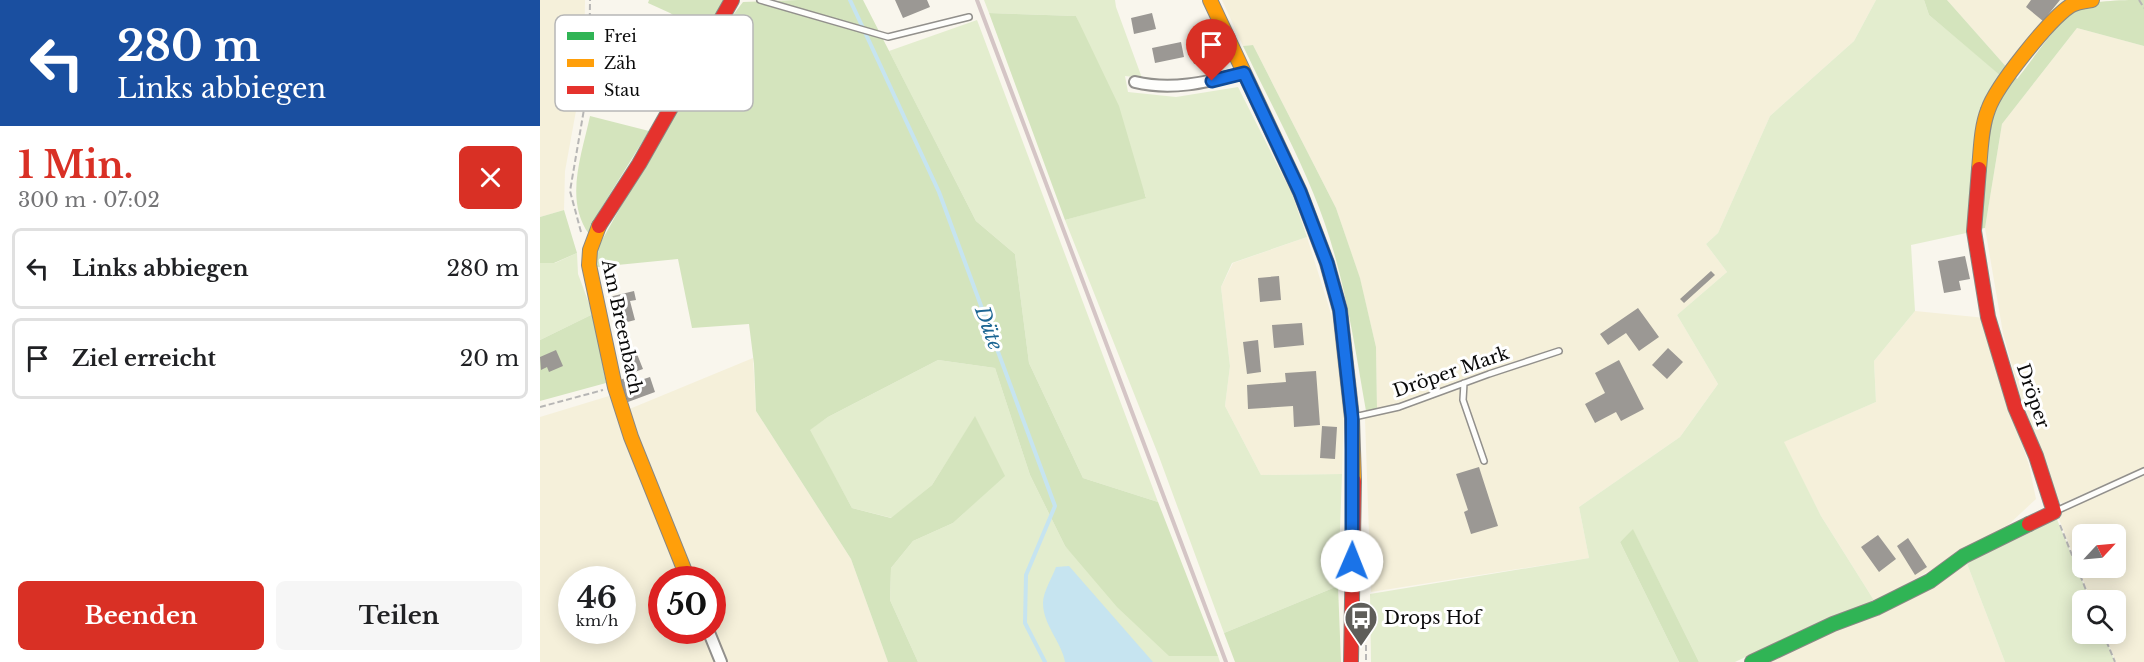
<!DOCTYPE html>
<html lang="de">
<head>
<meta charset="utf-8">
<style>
  body { margin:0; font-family:"Libre Baskerville",serif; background:#f6f6f6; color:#202124; height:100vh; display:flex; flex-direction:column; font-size:22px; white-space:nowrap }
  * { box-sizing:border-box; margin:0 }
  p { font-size:20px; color:#757577 }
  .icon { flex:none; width:33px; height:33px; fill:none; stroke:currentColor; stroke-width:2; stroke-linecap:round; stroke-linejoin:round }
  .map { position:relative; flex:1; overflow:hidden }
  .sheet { display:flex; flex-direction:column; background:#fff; width:540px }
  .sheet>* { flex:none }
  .guide { background:#1a4fa0; color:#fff; overflow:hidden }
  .needle { width:39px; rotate:64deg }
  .tools { position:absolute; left:1532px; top:524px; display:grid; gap:12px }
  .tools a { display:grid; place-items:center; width:54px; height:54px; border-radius:9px; background:#fff; box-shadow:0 3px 15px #0003; font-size:30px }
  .speed { position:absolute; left:18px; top:566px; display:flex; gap:12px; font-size:30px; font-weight:700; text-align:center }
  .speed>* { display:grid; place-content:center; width:78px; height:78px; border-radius:50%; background:#fff; box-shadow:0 3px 15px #0003; line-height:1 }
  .speed small { font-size:15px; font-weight:400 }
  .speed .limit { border:9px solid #d22; background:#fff; color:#111 }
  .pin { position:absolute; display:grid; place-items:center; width:51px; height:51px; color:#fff; margin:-62px -26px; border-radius:50% 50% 50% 0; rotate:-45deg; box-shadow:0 0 6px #0007 }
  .pin .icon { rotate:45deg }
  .me { position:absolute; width:66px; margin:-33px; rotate:1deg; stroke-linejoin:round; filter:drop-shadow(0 0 4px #0008) }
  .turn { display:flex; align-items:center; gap:21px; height:126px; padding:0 18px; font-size:27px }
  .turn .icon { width:78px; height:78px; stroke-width:2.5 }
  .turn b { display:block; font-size:42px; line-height:51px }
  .round { display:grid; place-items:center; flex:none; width:63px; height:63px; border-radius:9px; background:#f6f6f6 }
  .summary { display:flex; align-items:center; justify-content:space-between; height:102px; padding:0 18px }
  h1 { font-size:36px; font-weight:700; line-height:45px; color:#d93025 }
  .primary-button { display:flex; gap:12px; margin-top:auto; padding:12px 18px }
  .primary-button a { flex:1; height:69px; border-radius:9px; background:#d93025; color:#fff; font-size:24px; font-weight:700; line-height:69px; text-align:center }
  .primary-button a+a { background:#f6f6f6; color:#202124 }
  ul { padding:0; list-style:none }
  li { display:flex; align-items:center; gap:18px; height:81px; margin:0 12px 9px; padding:0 6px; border:3px solid #e0e0e0; border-radius:9px }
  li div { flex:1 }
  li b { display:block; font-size:22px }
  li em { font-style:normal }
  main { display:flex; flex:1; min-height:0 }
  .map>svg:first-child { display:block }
</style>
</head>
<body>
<main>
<section class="sheet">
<div class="guide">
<div class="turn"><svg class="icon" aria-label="left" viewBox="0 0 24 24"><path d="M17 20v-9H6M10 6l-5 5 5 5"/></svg><div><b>280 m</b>Links abbiegen</div></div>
</div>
<div class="summary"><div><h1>1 Min.</h1><p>300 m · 07:02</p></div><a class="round" style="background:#d93025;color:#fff"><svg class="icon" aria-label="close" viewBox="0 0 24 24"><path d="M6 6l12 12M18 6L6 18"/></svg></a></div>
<ul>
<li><svg class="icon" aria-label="left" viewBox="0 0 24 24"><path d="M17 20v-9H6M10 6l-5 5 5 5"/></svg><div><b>Links abbiegen</b></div><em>280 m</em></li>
<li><svg class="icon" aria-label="arrive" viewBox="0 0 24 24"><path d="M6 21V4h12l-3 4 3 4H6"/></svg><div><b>Ziel erreicht</b></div><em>20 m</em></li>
</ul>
<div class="primary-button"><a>Beenden</a><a>Teilen</a></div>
</section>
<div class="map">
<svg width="1604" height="662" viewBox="0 0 1604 662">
  <rect width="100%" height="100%" fill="#f9f6ed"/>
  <path fill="#f5f0da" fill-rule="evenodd" d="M0,0H45L44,67L25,171L24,210L0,217Z
    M682,0H1336L1314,41L1230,116L1178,233L1166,244L1187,272L1137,315L1178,384L1140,437L1039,507L1049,558L831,592L825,419L837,410L836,347L820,279L796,208L713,45L703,46Z
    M1407,0H1530L1469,70Z
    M1537,28L1604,46V467L1523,503L1515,501L1486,417L1463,333L1445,228L1462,124Z
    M767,237L792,317L804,401L802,474L721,475L685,406L690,366L681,287L693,263Z
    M1375,311L1446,318L1470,408L1489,465L1496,499L1466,527L1335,602L1281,516L1243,442L1336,402L1334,361Z
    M213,358L216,411L311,559L348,662H186L173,629L172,579H153L87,410Z
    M69,396L143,579H122V630H163L176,662H0V417ZM32,579H82V630H32Z
    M1604,476V662H1576L1564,633H1575V600H1551L1517,514ZM1542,534H1575V567H1542Z
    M1424,556L1465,662H1217Z"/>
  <path fill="#e3edce" d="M444,0H575L576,7L602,78L585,76L588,92L636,97L698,87L752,194L767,237L692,263L681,287L690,366L685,406L721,475L802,474L798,586L684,633L618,454L525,220L606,197L536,16L449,13Z
    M1336,0H1384L1389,15L1463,77L1431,232L1371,245L1375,311L1334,361L1336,402L1244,442L1281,516L1335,602L1239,641L1195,662H1159L1093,530L1080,542L1139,662H831L830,594L1049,558L1039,507L1140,437L1178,384L1137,315L1187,272L1166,244L1178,233L1230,116L1314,41Z
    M437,20L618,502L543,478L489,363L475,254L436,221L349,51Z
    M37,253L38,274L53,314L0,340V263H15Z
    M398,360L455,368L490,475L525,546L629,655L678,656L680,662H378L350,600L351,568L373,541L413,523L464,476L435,417L392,485L352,518L312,508L269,430L288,417Z
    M1514,512L1550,600H1542V633H1563L1575,662H1465L1424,556Z"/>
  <path fill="#d4e4bd" d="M109,0H188L166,36L130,13L108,3Z
    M258,0H323L436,221L475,254L489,363L543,478L618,502L678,656H629L577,607L525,546L490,475L455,368L398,360L288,417L270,430L312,508L351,518L392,485L435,416L465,476L413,523L373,541L351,568L350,600L378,662H348L311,559L216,411L214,364L209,324L152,328L138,259L57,267L56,251L173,41L203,2Z
    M1384,0H1407L1477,79C1491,62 1521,17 1539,7C1552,0 1588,0 1604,0V46L1537,28L1462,124L1445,228L1438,229L1448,119L1468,82L1389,15Z
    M449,13L536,16L579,106L606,198L525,220Z
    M713,45L796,208L820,278L836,347L837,410L826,411C815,348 806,285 785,224C764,163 731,105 703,46Z
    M50,116L109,131L60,210L49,234C24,200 42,154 50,116Z
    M24,210L37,253L14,263H0V217Z
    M53,314L66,383L0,401V340Z
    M1093,529L1159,662H1139L1080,542Z
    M798,586L801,662H695L684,633Z"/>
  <path fill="#c6e4f0" d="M529,566L613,662H614H525C521,641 503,625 503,603C503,592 512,578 516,567Z"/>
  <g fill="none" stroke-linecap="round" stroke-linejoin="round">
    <path stroke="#c6e4f0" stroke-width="4" d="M310,0L399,192L515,506L486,575L485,623L505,662"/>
  </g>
  <path fill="#9b9894" d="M355,0H387L390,7L363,18Z
    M1491,0H1520L1503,21L1486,7Z
    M612,13L616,29L594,34L591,18Z
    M665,34L671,60L654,64L647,39Z
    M641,42L644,57L615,63L612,48Z
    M1425,256L1430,279L1419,281L1421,290L1404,293L1398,261Z
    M1171,271L1175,275L1144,303L1140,299Z
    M739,276L741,300L720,302L718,278Z
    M94,291L96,300L90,301L95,320L76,325L69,297Z
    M1098,308L1119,337L1099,351L1086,333L1068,345L1060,334Z
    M762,323L764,345L734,348L732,325Z
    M718,340L721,372L707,374L703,342Z
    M1128,348L1143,362L1127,379L1112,365Z
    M95,349L103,369L89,374L81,355Z
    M16,350L23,366L9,372L7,367L1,370L0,357Z
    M1079,360L1104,409L1081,421L1076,412L1055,423L1045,404L1065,393L1055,373Z
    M776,371L780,425L754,427L753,406L708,409L707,385L746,382L745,373Z
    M95,374L98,381L110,377L115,392L88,402L80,380Z
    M782,426L797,427L795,459L780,458Z
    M939,467L958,526L931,534L924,512L928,510L916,474Z
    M1338,535L1356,559L1339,572L1321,547Z
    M1368,538L1387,567L1375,575L1357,546Z"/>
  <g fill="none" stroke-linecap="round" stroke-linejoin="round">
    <defs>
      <path id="lane" d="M220,0L348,37L429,17
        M924,383L923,400L944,461
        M814,417L859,407L949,374L1019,351
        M1516,511L1604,471"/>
      <path id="street" d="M595,82C632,91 667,82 704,73
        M168,630L181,662"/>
      <path id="fast" d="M1212,662L1293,624L1336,608L1390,581L1424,556L1489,524"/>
      <path id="slow" d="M670,0L760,192L787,263L800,310L812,418L814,481
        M1439,169C1441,149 1441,128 1448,110C1456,86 1509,20 1530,6C1536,2 1545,1 1552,0
        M59,226L50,250L49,265L75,387L91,437L148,579"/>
      <path id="jam" d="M1439,169L1434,231L1448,317L1475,407L1496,456L1514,512L1489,524
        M59,226L99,164L192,0
        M811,662L814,481"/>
    </defs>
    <use href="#lane" stroke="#92908c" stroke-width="8"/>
    <use href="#street" stroke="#92908c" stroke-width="14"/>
    <use href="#fast" stroke="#888783" stroke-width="16"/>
    <use href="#slow" stroke="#888783" stroke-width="16"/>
    <use href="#jam" stroke="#888783" stroke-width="16"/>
    <path stroke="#b7b6b5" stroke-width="2" stroke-dasharray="6 3" stroke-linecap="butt" d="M1599,0L1604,8
      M41,232L30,191L49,80L50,0
      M0,407L63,390
      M1520,525L1550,600
      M1563,633L1575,662
      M826,645V662"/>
    <use href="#lane" stroke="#fefefc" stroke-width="5"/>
    <use href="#street" stroke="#fefefc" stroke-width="10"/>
    <use href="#fast" stroke="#30b455" stroke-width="14"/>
    <use href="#slow" stroke="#ff9f0a" stroke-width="14"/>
    <use href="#jam" stroke="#e5322d" stroke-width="14"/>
    <path stroke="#d4c5c5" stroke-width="4" d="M437,0L686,662"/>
  </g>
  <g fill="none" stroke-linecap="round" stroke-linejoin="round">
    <defs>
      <path id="route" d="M672,81L704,73L760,192L787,263L800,310L812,418V561"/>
    </defs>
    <use href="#route" stroke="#114b97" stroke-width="15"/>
    <use href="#route" stroke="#1a73e8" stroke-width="10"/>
  </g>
  <defs>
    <symbol id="bus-pin" viewBox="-11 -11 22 30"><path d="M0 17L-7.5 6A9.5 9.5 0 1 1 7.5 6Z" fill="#5e5d59" stroke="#fff"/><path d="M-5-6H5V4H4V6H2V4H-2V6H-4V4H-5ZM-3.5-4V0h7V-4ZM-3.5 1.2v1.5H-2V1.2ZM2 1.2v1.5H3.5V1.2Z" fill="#fff"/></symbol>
  </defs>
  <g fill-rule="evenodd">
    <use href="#bus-pin" x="802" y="599" width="38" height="52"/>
  </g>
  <g text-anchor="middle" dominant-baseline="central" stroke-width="6" stroke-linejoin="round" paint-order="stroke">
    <g font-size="18" fill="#0a0a0a" stroke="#fff">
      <text transform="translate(82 327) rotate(78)">Am Breenbach</text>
      <text transform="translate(911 372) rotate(-19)">Dröper Mark</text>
      <text transform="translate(1493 396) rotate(71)">Dröper</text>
    </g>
    <g font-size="18" fill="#0a0a0a" stroke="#fff" text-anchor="start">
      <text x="844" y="618">Drops Hof</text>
    </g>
    <g font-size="20" font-style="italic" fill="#1c6693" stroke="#fff">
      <text transform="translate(449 328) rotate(70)">Düte</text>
    </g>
  </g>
  <rect x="15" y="15" width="198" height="96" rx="9" fill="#fff" stroke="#b6b6b6" stroke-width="1.5"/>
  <rect x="27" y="32" width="27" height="8" fill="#30b455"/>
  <rect x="27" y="59" width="27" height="8" fill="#ff9f0a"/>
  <rect x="27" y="86" width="27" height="8" fill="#e5322d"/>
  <g font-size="16" fill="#0a0a0a">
    <text x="64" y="42">Frei</text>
    <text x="64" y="69">Zäh</text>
    <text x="64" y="96">Stau</text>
  </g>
</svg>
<div class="tools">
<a><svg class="needle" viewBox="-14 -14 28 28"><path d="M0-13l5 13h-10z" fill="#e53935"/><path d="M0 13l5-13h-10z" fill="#757577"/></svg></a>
<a><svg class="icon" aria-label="search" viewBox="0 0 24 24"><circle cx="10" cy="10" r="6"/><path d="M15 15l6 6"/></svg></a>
</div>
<div class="speed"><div>46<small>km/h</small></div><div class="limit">50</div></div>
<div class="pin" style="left:672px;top:81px;background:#d93025"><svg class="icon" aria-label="arrive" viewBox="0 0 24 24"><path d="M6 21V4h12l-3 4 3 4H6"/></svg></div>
<svg class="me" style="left:812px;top:561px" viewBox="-20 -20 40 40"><circle r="19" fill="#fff"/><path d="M0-13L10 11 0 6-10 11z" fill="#1a73e8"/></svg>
</div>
</main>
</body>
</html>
